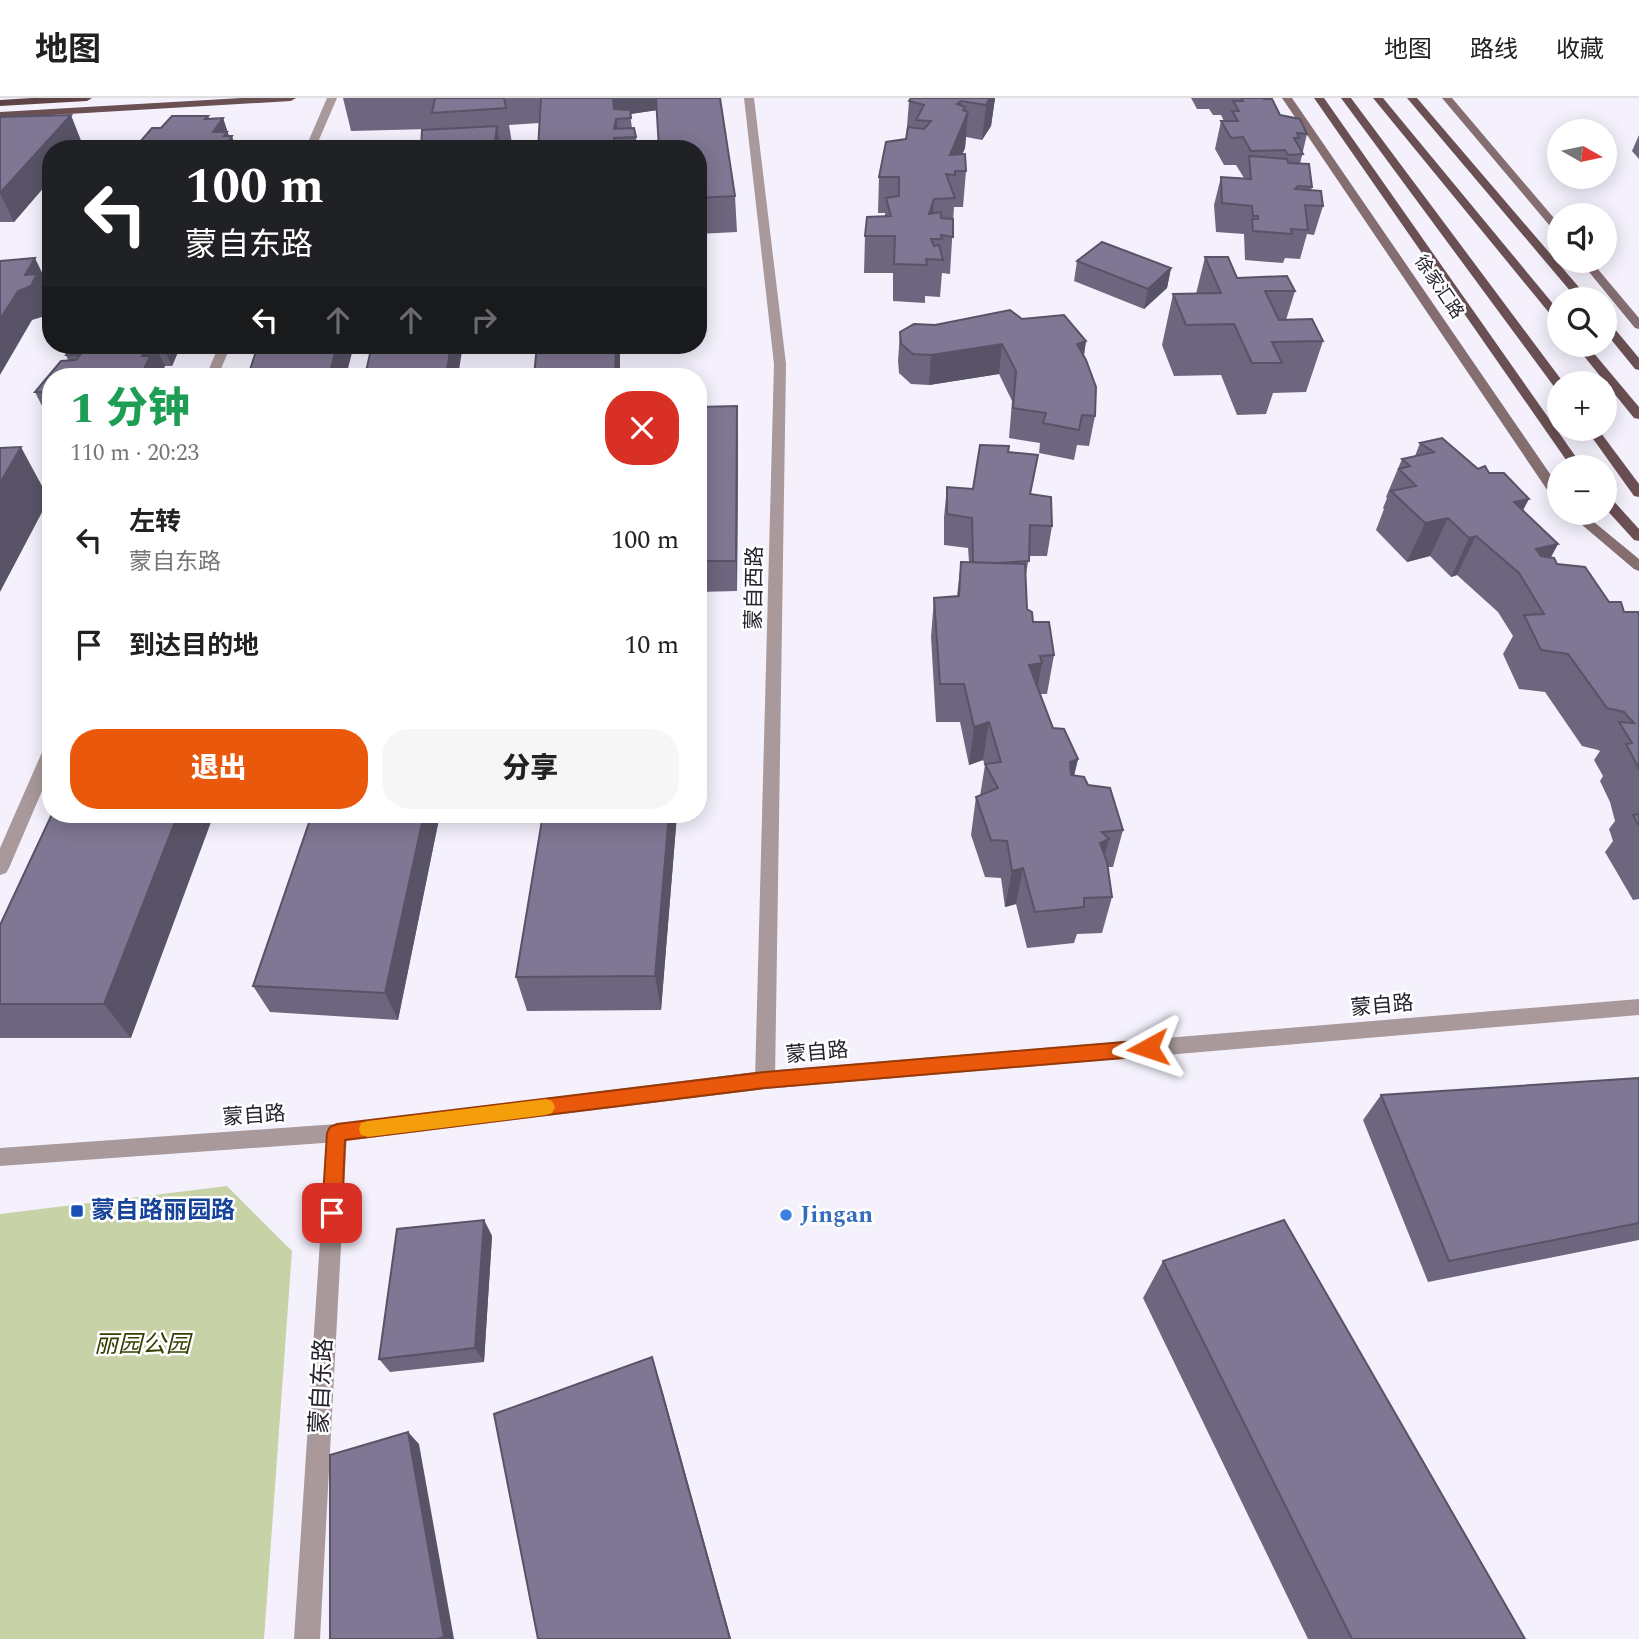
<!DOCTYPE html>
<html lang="zh">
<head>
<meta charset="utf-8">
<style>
  body { margin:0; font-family:Spectral,"Noto Sans SC",serif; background:#f6f6f6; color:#222; height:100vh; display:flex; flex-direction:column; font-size:26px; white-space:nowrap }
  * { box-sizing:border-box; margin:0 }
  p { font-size:23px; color:#767676 }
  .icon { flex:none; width:38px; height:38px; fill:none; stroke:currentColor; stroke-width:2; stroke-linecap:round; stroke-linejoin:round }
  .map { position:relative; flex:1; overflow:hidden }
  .panel { position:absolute; left:42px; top:270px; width:665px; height:455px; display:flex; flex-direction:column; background:#fff; border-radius:28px; box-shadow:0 4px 18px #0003 }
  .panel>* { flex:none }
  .guide { position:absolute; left:42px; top:42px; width:665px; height:214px; border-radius:28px; box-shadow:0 4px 18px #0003; background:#202124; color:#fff; overflow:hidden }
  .needle { width:46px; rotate:99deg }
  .controls { position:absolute; left:1547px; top:21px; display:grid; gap:14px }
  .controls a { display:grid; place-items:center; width:70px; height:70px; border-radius:50%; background:#fff; box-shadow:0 4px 18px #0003; font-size:35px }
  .pin { position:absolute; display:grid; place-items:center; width:60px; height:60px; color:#fff; margin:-30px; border-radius:14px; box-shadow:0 4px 10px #0006 }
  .me { position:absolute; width:77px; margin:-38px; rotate:265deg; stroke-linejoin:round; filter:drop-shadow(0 0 5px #0008) }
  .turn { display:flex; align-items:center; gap:24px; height:147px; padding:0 28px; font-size:32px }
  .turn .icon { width:91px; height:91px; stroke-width:2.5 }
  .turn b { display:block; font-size:49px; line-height:60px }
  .lanes { display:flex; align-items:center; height:66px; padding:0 28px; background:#0003; justify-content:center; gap:35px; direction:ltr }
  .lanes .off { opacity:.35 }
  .round { display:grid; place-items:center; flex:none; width:74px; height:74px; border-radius:28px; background:#f6f6f6 }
  .headline { display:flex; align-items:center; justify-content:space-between; height:119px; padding:0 28px }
  h1 { font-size:42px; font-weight:800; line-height:52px; color:#1e9e55 }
  .button { display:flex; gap:14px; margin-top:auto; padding:14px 28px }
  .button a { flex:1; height:80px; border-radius:28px; background:#ea580c; color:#fff; font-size:28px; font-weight:800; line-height:80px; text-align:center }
  .button a+a { background:#f6f6f6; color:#222 }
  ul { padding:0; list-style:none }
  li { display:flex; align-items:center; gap:21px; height:105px; padding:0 28px }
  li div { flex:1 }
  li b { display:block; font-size:26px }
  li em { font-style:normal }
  header { display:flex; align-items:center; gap:42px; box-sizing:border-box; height:98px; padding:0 35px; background:#fff; border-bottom:2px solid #e0e0e0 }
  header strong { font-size:33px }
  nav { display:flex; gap:38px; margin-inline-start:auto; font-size:24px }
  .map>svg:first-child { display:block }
</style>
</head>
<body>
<header>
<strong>地图</strong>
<nav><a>地图</a><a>路线</a><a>收藏</a></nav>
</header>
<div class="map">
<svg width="1639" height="1541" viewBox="0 0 1639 1541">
  <rect width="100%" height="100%" fill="#f4f1fd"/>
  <path fill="#c8d2a7" d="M227,1088L292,1153L264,1541H0V1116Z"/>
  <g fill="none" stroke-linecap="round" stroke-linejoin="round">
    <path fill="#a9999a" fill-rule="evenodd" d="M327,0H337L315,51H305Z
      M744,0H754L786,266L775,982L772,988L765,991L758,988L755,982L774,266Z
      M219,247H231L218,278H206Z
      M51,646V672L9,770L6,775L0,777V750L43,652Z
      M337,1026L344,1028L347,1035L320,1541H294L327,1035L330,1028Z"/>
    <path fill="#a9999a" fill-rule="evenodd" d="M1639,901V917L765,991L337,1044L0,1068V1050L337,1026L765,973Z"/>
    <path fill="#846e70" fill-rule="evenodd" d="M1282,0H1292L1559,389V403L1554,402Z
      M1442,0H1452L1559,126V135L1555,134Z
      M1580,163H1591L1639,220V231L1635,230Z
      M1568,415H1583L1639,461V473L1634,471Z"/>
    <path fill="#6a5053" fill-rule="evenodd" d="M242,0H296L291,3L0,20V14Z
      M1314,0H1324L1583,369H1571Z
      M1341,0H1351L1563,284L1559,285V291L1555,290Z
      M1373,0H1383L1559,213V223L1555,222Z
      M1407,0H1417L1589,201H1577Z
      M1605,224H1609L1639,260V272L1635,271L1605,234Z
      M1575,247H1587L1639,309V321L1634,320Z
      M1586,331H1598L1639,386V399L1634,398Z
      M1605,398L1610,399L1639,431V443L1634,442L1605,410Z"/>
    <path fill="#5f4346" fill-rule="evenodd" d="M32,0H92L87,3L0,8V2Z"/>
  </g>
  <path fill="#6d667e" d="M343,0H720L735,98L737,134L698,136V51L657,12L630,16L632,30L636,39L637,51H538L539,25L509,27L512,45H500L501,51H495L428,31L351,33Z
    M911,0H995L991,28L982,42L966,39L965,50L962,56L966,73L963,109H954L950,176L942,175L940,199L925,198V205L893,203V175H864L865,138L885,118V115H878L879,79L906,41L909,3Z
    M1191,0H1269V1L1280,17L1307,36L1300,66L1312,89L1311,93L1323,108L1314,137L1307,136L1300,161L1285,160L1283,165L1245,162L1244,136L1216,134L1214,107L1221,79L1244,80L1236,67H1224L1215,51L1221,23H1224L1221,17H1213L1209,11H1197Z
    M208,18L209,21L223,20L229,38L236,51L141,50L139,45L161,30Z
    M0,19L82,45L14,124H0Z
    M1639,37V61L1632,53Z
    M1205,159L1237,180L1295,193L1286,222L1323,243L1306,294L1273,295L1266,316L1237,317L1221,277L1174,278L1162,247L1173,196H1196Z
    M1077,163L1171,170L1167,190L1144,211L1074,183Z
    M1022,221L1086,243L1084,258L1095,318L1089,348L1077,347L1074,362L1039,355L1040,345L1009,340L1012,303L999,276L929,287L911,286L899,275L898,263L900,234L935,227Z
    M64,247H181L172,268H165L160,278H51L50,324L35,294L61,263L68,262L66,257L67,254Z
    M698,309L738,338L737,493L698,494Z
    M1420,345L1489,375L1523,413L1558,446L1551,459L1557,466L1624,514L1639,516V801L1633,802L1605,754L1613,743L1609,731L1615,723L1610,704L1600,683L1603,678L1594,662L1600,653L1598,652L1582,648L1545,594L1519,591L1503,556L1513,538L1498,514L1457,477L1451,479L1430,458L1407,464L1376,432L1384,411L1383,410L1387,400L1386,399L1402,361L1415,358Z
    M1009,348L1008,355L1032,397L1052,428L1047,458H1029L1025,483L1027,511L1033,524L1054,557L1047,596H1040L1053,630L1078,661L1074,677L1088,687L1123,732L1113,769H1108L1112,799L1102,835L1077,836L1074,845L1027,850L1016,806L1005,809L1001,780L985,779L971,737L976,699L980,698L985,667L983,662L969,667L960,624H936L931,539L934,500L957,498L961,464H969L968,450L944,447V419L947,389L973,391Z
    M52,716L131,940H0V827Z
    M312,716H440L398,922L270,914L253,888Z
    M543,716H677L661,912L527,913L516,879Z
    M1639,980V1142L1428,1184L1363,1022L1381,997Z
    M484,1122L492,1138L484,1264L390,1274L379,1261Z
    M1163,1163L1525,1541H1308L1143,1200Z"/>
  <path fill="#595367" d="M613,0H657L658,12L617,18L618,40L614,31Z
    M976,0H995L991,28L982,42L986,7Z
    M961,3L959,37L963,12L965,9L964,25L968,14L965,50L954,77L950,57L957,6Z
    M71,17L82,45L77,51H51V81L14,124L0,95Z
    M208,18L213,33L223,20L230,42L232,38L236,51H218L205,21Z
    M497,28L501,51H494Z
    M934,101L932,137L929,116Z
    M35,160L49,189L46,195L51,205L45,218L32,222L0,277V221L25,177Z
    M1171,170L1167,190L1144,211L1148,191Z
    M1086,243L1081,272L1077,246Z
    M1002,246L999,276L929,287L931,257Z
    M148,247H155L165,268L160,278H141L142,258Z
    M162,247H181L172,268Z
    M337,247H354L346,278H329Z
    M451,247H463L458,278H446Z
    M616,247H620V278H615Z
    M737,308L738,338L737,493L736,463Z
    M21,349L49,401L0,494V385Z
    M1529,401L1509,439L1514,404Z
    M1448,420L1430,458L1407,464L1425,425Z
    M1476,438L1457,477L1451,479L1469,440Z
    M1558,446L1537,484L1536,451Z
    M1042,565L1035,603L1029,567Z
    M989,624L983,662L969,667L974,629Z
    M1078,661L1069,699L1070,664Z
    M178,716H214L131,940L104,906Z
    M424,716H440L398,922L385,895Z
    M669,716H677L661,912L655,878Z
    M1109,741L1099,777L1100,745Z
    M1023,770L1016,806L1005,809L1012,773Z
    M484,1122L492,1138L484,1264L475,1250Z
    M652,1259L662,1291L731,1541H730Z
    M408,1334L419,1346L454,1541H437Z"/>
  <path fill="#7f7793" stroke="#595367" stroke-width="2" d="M435,0H504L506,10L432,15Z
    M541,0H613L614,11L630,12L631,20L616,21L614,31L634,30L636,39L614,40L615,51H538Z
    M656,0H720L735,98L698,100V51H659Z
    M911,0H990L986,7L961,3L957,6L965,9L963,12L968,14L950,57L965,56L966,73H955V77L946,76L955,100L934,101L929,116L941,114V120L953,121V139L941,137L942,141H931L934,148L939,147L943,162L926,161L927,167L894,166L895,138H865L867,119L891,118L886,100L899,98V79H879L886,44L906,41L908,29L924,31L931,23L916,22L924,7L909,3Z
    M1241,0H1264V1H1272L1280,17L1300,21L1307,36L1297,35L1299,40H1294L1303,56L1288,57L1285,52L1251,53L1243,39L1231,40L1221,23H1238L1232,13H1239L1233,3H1243Z
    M71,17L0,95V19Z
    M172,18H208L205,21L223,20L213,34H227L224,38H232L225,51H137L138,50L159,49L162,46L139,45L152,30H161Z
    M497,28L494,51H421L422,32Z
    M1249,58L1287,61L1288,65L1309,66L1312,89L1298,88L1295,91L1321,93L1323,108L1305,107L1308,132L1291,131L1292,136L1253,133L1252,121H1258V118H1253L1252,108L1222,105L1221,79L1251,81Z
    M1102,144L1171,170L1148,191L1077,163Z
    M1205,159H1228L1237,180L1287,178L1295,193H1265L1279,222L1312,221L1323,243L1272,244L1282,265H1252L1234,226L1186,227L1173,196L1221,195Z
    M35,160L25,177L37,176L31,188L18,193L0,221V163Z
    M1010,212L1022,221L1064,217L1086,243L1077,246L1086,262L1096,289L1095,318L1082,317L1079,332L1043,325L1046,315L1013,310L1016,273L1002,246L931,257L913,256L901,246L900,234L914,226L935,227Z
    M71,247H148L142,258H150L141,278H51V294H35L61,263L76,262L80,257H66Z
    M258,247H337L329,278H248Z
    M372,247H451L446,278H365Z
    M537,247H616L615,278H534Z
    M737,308L736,463H698V309Z
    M1442,340L1478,371L1485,368L1489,375H1504L1529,401L1514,404L1558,446L1536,451L1541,458L1554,460L1557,466L1585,469L1609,504H1621L1624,514H1638L1639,516V672L1637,667L1626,646L1632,645L1619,624L1634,625L1624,614L1607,610L1568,556L1541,552L1524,517L1544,516L1519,475L1476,438L1469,440L1448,420L1425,425L1391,393L1416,388L1399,371L1410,368L1402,361L1434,354L1420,345Z
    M980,347L1009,348L1008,354L1038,357L1030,396L1051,399L1052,428L1030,427L1029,463L997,465L973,464L972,420L947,416V389L973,391Z
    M21,349L0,385V350Z
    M961,464L1025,466L1027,511L1032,514L1033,524H1049L1054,557L1040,558L1042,565L1029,567L1053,630L1064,631L1078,661L1070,664L1071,677L1084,679L1088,687L1110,690L1123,732L1102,734L1109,741L1100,745L1107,764L1112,799L1084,800V809L1035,814L1023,770L1012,773L1007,743L991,742L976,699L998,690L985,666L1001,664L989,624L974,629L964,586H940L934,500L959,498Z
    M52,716H178L104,906H0V827Z
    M312,716H424L385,895L253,888Z
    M543,716H669L655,878L516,879Z
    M1639,716V728L1633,717Z
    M1639,980V1125L1449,1163L1381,997Z
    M484,1122L475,1250L379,1261L397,1131Z
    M1284,1122L1525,1541H1352L1163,1163Z
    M652,1259L730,1541H538L494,1316Z
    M408,1334L444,1539L437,1541H330V1357Z"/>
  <path fill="#ea580c" stroke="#983908" stroke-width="2" d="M1148,942L1154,945L1156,950L1154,956L1148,958L765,990L345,1042L342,1115L339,1121L332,1124L325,1121L322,1115L327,1035L330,1029L337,1026L765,974Z"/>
  <path fill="#f59e0b" d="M546,1001L552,1003L555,1009L552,1015L546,1017L368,1039L361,1037L359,1031L361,1025L368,1023Z"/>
  <rect fill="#1a4fb4" stroke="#fff" stroke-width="2.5" x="70" y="1106" width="14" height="14" rx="3.5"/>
  <circle fill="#3f7fe0" stroke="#fff" stroke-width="2.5" cx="786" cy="1117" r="7"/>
  <g text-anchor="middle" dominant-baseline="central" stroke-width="5" stroke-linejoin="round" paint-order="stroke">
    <g font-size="18" fill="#27232f" stroke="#fff">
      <text transform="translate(1439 189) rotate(56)">徐家汇路</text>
    </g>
    <g font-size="21" fill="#27232f" stroke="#fff">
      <text transform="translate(755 490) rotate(-89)">蒙自西路</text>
      <text transform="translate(1382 908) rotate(-5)">蒙自路</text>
      <text transform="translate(817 955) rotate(-5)">蒙自路</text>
      <text transform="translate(254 1018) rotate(-4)">蒙自路</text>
    </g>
    <g font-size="24" font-weight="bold" fill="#164399" stroke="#fff" text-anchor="start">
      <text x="91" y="1113">蒙自路丽园路</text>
    </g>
    <g font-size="24" font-weight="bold" fill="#366cbe" stroke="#fff" text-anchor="start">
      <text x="800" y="1117">Jingan</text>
    </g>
    <g font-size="24" font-style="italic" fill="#353e00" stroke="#fff">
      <text x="142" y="1247">丽园公园</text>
    </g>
    <g font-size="24" fill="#27232f" stroke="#fff">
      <text transform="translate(322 1288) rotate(-87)">蒙自东路</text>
    </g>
  </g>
</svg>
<div class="controls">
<a><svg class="needle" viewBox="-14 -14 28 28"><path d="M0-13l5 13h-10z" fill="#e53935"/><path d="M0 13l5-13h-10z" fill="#767676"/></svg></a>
<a><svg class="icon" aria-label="sound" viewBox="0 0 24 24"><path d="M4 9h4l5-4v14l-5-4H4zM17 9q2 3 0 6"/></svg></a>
<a><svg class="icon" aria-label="search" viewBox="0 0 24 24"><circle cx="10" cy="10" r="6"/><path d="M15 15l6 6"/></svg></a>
<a>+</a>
<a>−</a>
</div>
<div class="pin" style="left:332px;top:1115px;background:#d93025"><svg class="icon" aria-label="arrive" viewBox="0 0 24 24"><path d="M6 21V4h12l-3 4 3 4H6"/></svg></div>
<svg class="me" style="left:1148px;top:950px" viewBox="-20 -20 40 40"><path d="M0-17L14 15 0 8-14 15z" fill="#ea580c" stroke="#fff" stroke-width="4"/></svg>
<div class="guide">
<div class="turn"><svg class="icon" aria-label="left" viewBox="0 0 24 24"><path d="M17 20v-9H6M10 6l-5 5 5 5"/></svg><div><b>100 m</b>蒙自东路</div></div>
<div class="lanes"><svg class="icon" aria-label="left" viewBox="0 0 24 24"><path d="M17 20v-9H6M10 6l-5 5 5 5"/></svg><svg class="icon off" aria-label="ahead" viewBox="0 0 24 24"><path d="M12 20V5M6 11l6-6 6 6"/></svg><svg class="icon off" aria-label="ahead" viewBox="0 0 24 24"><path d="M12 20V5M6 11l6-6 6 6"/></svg><svg class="icon off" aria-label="right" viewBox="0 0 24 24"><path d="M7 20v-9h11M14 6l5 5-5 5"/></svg></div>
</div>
<section class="panel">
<div class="headline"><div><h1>1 分钟</h1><p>110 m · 20:23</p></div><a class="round" style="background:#d93025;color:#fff"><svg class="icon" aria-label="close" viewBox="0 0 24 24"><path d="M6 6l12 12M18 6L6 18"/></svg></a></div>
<ul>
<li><svg class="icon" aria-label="left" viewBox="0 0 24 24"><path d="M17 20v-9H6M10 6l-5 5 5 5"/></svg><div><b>左转</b><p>蒙自东路</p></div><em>100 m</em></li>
<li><svg class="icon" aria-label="arrive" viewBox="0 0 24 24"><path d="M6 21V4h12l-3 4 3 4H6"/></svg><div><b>到达目的地</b></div><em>10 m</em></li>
</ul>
<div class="button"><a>退出</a><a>分享</a></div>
</section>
</div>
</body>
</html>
